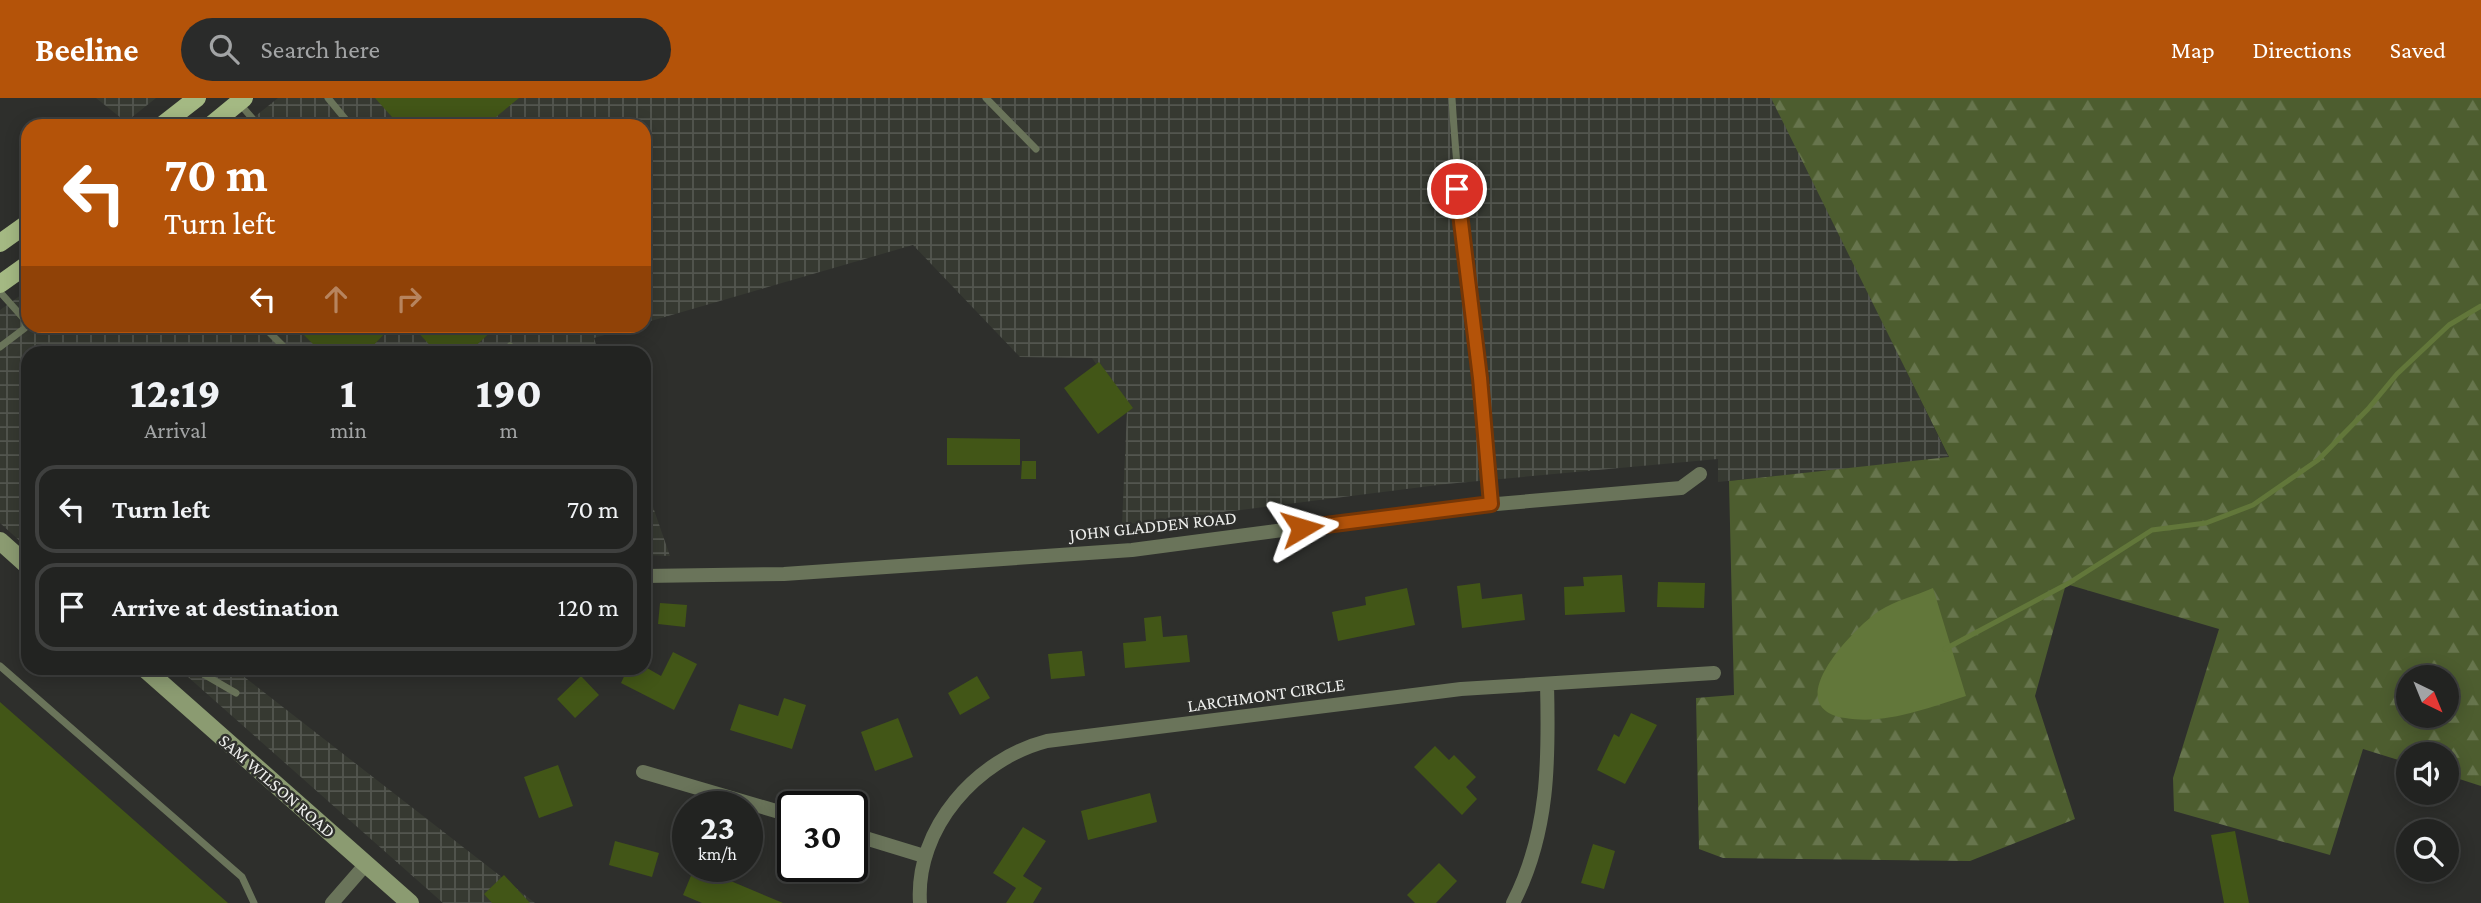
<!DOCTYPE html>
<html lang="en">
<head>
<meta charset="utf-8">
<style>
  body { margin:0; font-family:"Crimson Pro",serif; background:#2a2b2a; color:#f1f3f6; height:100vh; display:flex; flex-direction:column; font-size:26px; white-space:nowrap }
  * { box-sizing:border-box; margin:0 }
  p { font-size:23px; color:#a2a4a5 }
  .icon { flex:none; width:38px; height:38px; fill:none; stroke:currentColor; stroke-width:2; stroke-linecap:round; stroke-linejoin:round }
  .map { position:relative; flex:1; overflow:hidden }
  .panel { position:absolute; left:21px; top:248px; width:630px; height:329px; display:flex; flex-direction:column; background:#222321; border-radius:21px; box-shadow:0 4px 18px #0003,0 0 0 2px #3f403f }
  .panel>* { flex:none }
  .banner { position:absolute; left:21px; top:21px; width:630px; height:214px; border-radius:21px; box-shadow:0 4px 18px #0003,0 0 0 2px #3f403f; background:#b45309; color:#fff; overflow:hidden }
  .needle { width:46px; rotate:137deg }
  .tools { position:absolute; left:2396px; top:567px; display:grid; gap:14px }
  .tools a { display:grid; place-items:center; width:63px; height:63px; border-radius:50%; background:#222321; box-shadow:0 4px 18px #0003,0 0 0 2px #3f403f; font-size:35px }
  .speed { position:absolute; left:672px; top:693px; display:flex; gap:14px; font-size:35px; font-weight:700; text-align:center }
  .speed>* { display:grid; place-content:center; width:91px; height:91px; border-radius:50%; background:#222321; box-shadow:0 4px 18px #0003,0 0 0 2px #3f403f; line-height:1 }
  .speed small { font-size:18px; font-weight:400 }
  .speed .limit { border:4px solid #111; border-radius:10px; background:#fff; color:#111 }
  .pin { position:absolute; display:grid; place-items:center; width:60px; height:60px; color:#fff; margin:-30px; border:4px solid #fff; border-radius:50%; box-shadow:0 2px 7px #0007 }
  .me { position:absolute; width:77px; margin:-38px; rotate:83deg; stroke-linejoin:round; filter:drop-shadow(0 0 5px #0008) }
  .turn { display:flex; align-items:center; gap:24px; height:147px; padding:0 28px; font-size:32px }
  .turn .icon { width:91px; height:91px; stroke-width:2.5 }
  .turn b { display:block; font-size:49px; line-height:60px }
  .lanes { display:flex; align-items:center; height:66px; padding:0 28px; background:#0003; justify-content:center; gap:35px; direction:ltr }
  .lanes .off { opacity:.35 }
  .eta { display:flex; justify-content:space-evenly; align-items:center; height:119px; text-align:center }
  .eta b { font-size:42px; font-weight:800; line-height:49px }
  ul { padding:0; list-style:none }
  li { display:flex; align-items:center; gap:21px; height:88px; margin:0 14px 10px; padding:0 14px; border:4px solid #3f403f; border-radius:21px }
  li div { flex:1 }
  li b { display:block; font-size:26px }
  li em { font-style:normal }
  header { display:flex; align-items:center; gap:42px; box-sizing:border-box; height:98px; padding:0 35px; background:#b45309; color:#fff }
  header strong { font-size:33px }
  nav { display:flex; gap:38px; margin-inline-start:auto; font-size:24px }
  .search { width:490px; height:63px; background:#2a2b2a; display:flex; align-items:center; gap:18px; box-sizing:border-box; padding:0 24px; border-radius:38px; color:#a2a4a5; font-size:26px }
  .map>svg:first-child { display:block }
</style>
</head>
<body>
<header>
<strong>Beeline</strong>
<div class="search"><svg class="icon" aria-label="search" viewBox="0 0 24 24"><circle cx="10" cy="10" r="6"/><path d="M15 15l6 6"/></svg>Search here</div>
<nav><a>Map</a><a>Directions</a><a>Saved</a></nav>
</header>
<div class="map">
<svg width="2481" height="805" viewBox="0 0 2481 805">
  <defs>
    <pattern id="industrial-grid" width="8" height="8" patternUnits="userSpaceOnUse" patternTransform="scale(1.75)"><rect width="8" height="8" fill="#363931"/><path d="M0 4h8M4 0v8" fill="none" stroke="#53564f"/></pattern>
    <pattern id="forest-firs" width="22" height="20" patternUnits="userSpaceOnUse" patternTransform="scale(1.75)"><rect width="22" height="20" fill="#4d5d2f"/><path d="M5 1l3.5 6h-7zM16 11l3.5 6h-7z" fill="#67754d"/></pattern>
  </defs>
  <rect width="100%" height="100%" fill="#2e2f2c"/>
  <path fill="url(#industrial-grid)" d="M96,0H156L126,24Z
    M278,0H1773L1949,360L1718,384V361L1446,386L1122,427L1127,311L1092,260L1020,259L913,147L644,225V28H243Z
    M28,192V228H636L594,240L599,256H28V445H22L0,425V212Z
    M644,383L670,458L644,457Z
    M179,571H234L535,805H443Z"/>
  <path fill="url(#forest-firs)" fill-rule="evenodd" d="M1771,0H2481V688L2447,677L2446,656H2408V665L2363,651L2330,757L2174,713L2173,680L2219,531L2066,486L2035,598L2075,721L1970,763L1723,760L1699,751L1696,600L1734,597L1729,383L1949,359ZM2408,579H2446V618H2408Z"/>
  <path fill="#62773a" d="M1933,490L1966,598C1927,610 1886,627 1845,620C1777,609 1854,530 1879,513C1896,502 1915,498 1933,490Z"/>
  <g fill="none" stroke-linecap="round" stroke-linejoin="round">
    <path stroke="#62773a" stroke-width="5" d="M1945,551L2069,485L2152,432L2206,425L2253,407L2318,362L2368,311L2397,276L2449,227L2481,208"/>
  </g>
  <path fill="#425617" d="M375,0H519L485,28H400Z
    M295,228H392L365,256H323Z
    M412,228H497L467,256H438Z
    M1099,264L1133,310L1098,336L1064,290Z
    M947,340L1020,341V367H947Z
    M1022,363H1036V381H1021Z
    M1622,477L1625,514L1565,517L1564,489L1584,488L1583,479Z
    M1658,484L1705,485L1704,510L1657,509Z
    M1480,485L1482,501L1522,496L1525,522L1462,530L1457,488Z
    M1407,490L1415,527L1338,543L1332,514L1366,507L1365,499Z
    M660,505L687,507L685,529L658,526Z
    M1161,518L1163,539L1187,537L1190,564L1125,570L1123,545L1146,543L1144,520Z
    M1082,553L1085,578L1051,581L1048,556Z
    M673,554L697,566L674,612L621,585L628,570H647L661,578Z
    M581,578L599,597L575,620L557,601Z
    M977,578L990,600L960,617L948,595Z
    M784,600L806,607L792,651L730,632L739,606L778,618Z
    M0,604L228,805H0Z
    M1631,615L1657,627L1625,686L1597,672L1614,636L1619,639Z
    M898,620L913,659L875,673L861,634Z
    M1435,648L1449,662L1454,657L1476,679L1466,689L1477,701L1462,717L1414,669Z
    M558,667L573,708L539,720L524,679Z
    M1150,695L1157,724L1088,742L1081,713Z
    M1023,729L1046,743L1023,778L1042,790L1033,805H1006L1016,790L993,775Z
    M2235,733L2249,805H2224L2211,737Z
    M615,743L659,755L652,779L609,767Z
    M1593,746L1615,753L1604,791L1581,785Z
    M1439,765L1457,783L1436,805H1415L1407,797Z
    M695,768L783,805H702L683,797Z
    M504,777L530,805H492L484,796Z"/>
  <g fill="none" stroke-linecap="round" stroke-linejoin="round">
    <path stroke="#6a745a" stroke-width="7" d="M328,0L351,28
      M986,0L1036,51
      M1452,0C1460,136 1480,270 1491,406
      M239,5L259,28
      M0,194L25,222V230L0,249
      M263,228L291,256
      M503,256L510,248
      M0,568L242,779L254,805
      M193,570L236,595"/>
    <path stroke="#6a745a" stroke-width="14" d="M644,478L784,476L1132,452L1450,410L1681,390L1700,376
      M643,674L793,718
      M852,736L924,758
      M332,805L366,766
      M920,805C915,730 977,661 1047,643L1461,591L1714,575
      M1513,805C1549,735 1549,663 1547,586"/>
    <path stroke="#8b9b71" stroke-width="18" d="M0,443L28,468
      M144,570L410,805"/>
    <path stroke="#a4b983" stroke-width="18" d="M161,28L197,0
      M210,28L244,0
      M0,145L28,125
      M0,186L28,166"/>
  </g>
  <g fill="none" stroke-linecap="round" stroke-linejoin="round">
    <defs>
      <path id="route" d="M1302,430L1491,406L1480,280L1457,91"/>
    </defs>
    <use href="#route" stroke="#753606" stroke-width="18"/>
    <use href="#route" stroke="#b45309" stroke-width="12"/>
  </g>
  <g text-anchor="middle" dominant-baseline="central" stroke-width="5" stroke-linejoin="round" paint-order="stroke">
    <g font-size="18" fill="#edeeec" stroke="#2e2f2c">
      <text transform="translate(1153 428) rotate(-6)">JOHN GLADDEN ROAD</text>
      <text transform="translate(1266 597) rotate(-8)">LARCHMONT CIRCLE</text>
      <text transform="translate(277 688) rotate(41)">SAM WILSON ROAD</text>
    </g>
  </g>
</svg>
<div class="tools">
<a><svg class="needle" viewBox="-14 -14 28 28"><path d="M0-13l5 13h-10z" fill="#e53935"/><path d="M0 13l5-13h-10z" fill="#a2a4a5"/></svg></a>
<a><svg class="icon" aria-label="sound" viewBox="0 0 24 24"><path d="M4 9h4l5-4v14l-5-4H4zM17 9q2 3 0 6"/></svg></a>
<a><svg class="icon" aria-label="search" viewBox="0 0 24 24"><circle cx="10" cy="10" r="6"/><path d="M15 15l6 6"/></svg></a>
</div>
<div class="speed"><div>23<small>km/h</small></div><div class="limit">30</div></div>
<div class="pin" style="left:1457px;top:91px;background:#d93025"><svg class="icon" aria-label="arrive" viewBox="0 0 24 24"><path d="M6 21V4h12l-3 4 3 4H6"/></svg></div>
<svg class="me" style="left:1302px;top:430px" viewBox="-20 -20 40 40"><path d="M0-17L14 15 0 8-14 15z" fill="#b45309" stroke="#fff" stroke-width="4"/></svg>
<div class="banner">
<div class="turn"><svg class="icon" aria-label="left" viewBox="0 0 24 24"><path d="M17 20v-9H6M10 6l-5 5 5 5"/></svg><div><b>70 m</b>Turn left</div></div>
<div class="lanes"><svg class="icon" aria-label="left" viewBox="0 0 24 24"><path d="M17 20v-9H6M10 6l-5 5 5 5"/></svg><svg class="icon off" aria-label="ahead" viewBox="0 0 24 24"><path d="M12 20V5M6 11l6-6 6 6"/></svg><svg class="icon off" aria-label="right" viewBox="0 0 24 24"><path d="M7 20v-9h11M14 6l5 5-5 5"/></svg></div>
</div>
<section class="panel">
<div class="eta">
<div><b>12:19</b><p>Arrival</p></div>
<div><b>1</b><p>min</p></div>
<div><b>190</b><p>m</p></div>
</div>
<ul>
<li><svg class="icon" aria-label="left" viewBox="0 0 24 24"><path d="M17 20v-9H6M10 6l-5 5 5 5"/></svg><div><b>Turn left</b></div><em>70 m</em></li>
<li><svg class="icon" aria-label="arrive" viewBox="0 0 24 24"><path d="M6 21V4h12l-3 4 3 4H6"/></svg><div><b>Arrive at destination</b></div><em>120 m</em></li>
</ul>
</section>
</div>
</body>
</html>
